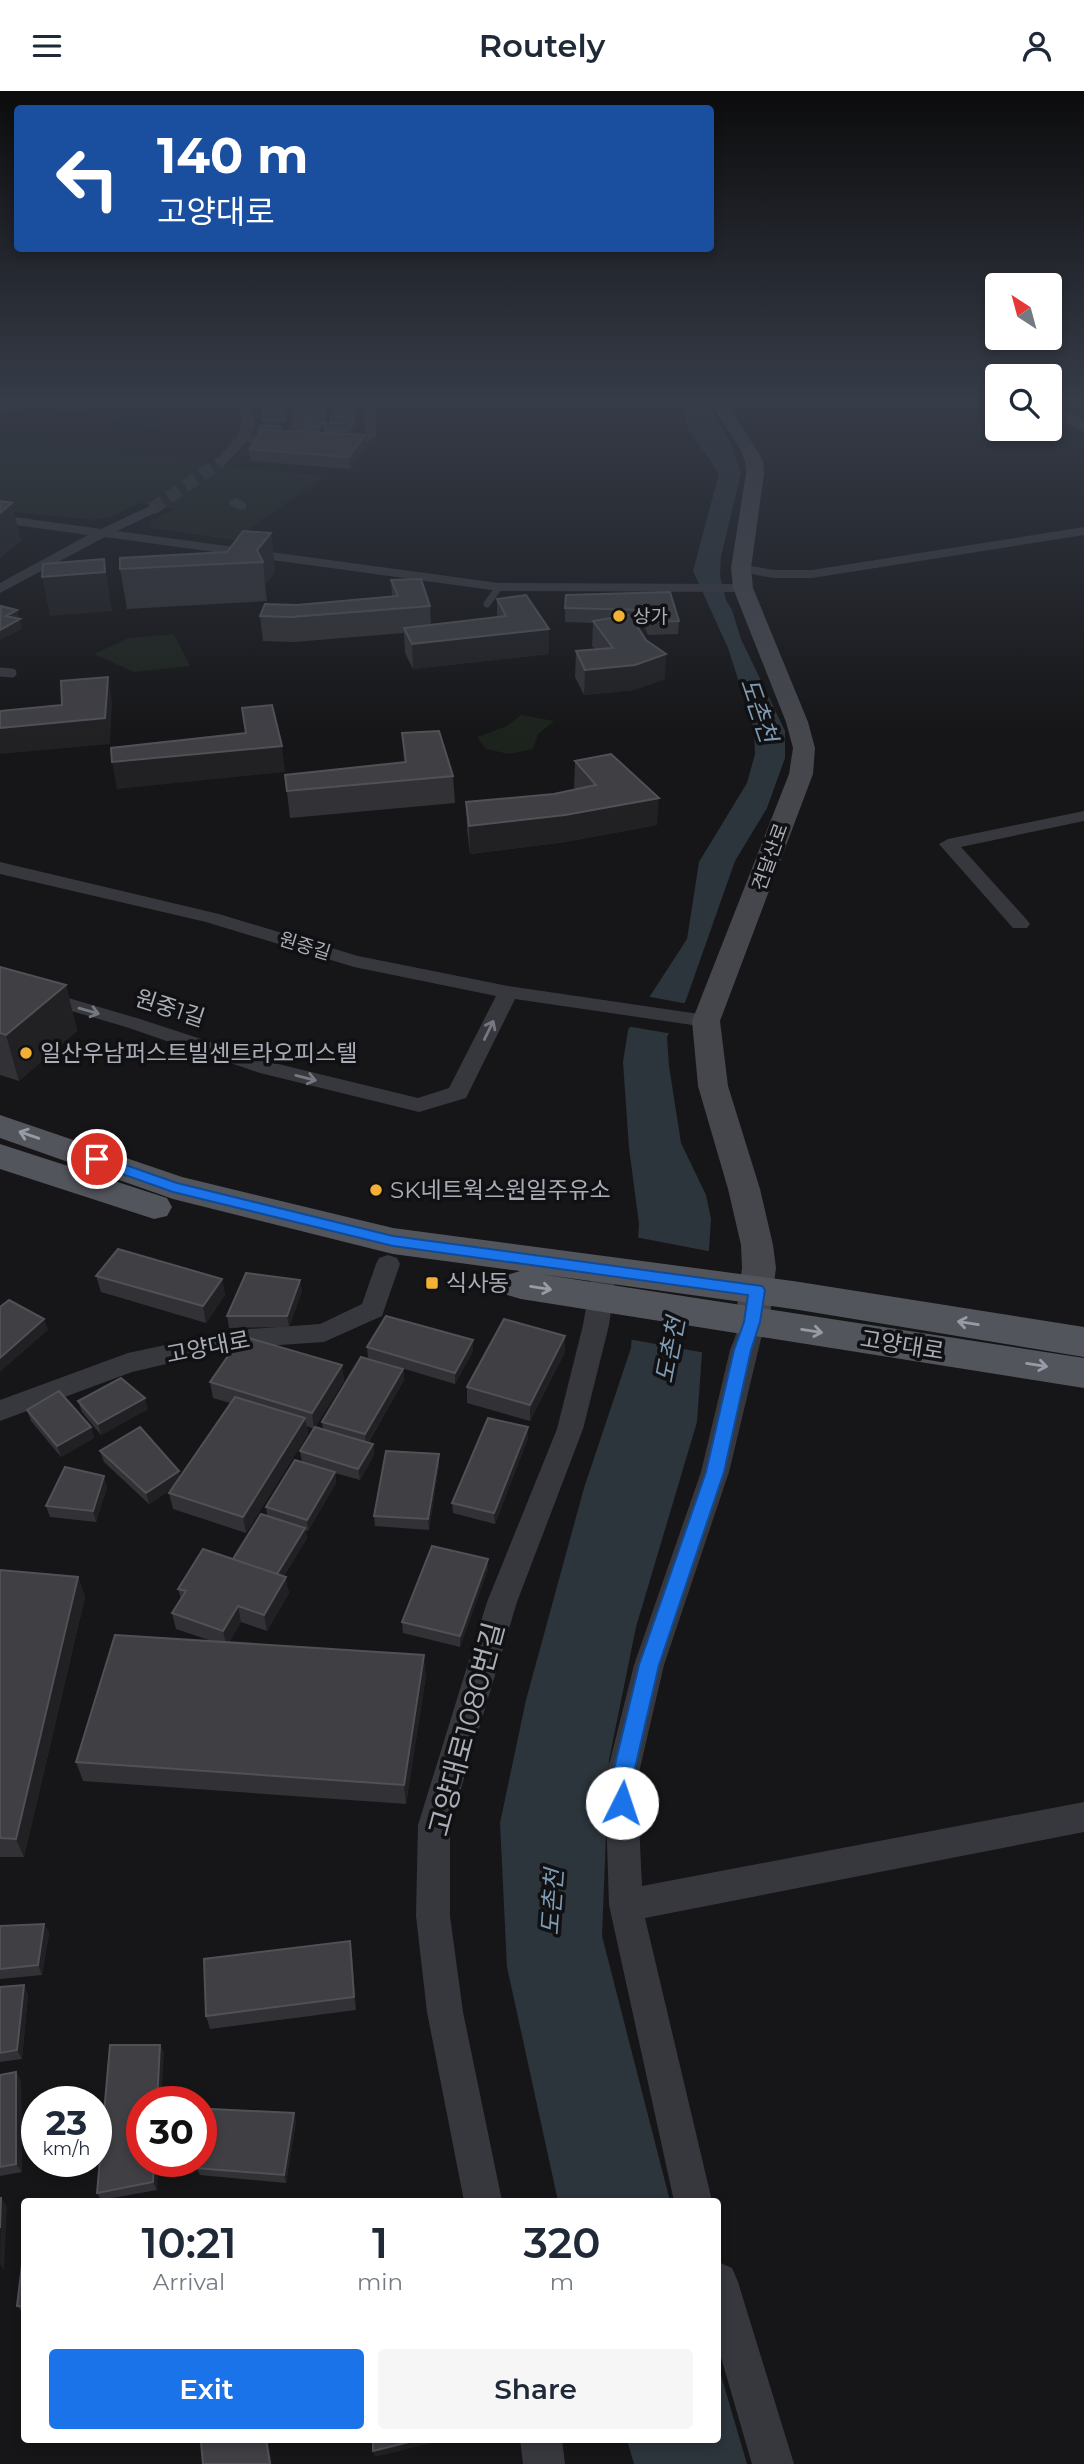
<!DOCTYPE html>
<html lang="en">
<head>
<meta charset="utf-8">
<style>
  body { margin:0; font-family:Montserrat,"Noto Sans KR",sans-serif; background:#f6f6f7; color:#1f2937; height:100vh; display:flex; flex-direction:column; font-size:26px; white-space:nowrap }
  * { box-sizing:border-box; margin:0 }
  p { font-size:23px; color:#747a83 }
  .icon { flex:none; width:38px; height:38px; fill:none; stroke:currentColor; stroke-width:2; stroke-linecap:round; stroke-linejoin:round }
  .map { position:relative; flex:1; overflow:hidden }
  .panel { position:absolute; left:21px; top:2107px; width:700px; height:245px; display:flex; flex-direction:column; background:#fff; border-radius:7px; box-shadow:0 4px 10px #0003 }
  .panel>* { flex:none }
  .hud { position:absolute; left:14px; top:14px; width:700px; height:147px; border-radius:7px; box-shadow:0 4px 10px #0003; background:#1a4fa0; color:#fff; overflow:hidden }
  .needle { width:46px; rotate:324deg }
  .tools { position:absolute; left:985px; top:182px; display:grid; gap:14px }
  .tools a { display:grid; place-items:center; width:77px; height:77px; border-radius:7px; background:#fff; box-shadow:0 4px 10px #0003; font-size:35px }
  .speed { position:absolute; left:21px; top:1995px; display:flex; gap:14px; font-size:35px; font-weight:700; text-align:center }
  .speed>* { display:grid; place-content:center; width:91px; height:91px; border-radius:50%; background:#fff; box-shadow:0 4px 10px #0003; line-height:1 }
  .speed small { font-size:18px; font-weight:400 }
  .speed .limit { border:10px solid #d22; background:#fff; color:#111 }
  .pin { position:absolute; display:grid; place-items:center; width:60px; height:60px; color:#fff; margin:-30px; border:4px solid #fff; border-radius:50%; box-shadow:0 2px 7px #0007 }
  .me { position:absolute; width:77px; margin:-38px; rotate:4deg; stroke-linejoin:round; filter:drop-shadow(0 0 5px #0008) }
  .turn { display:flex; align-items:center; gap:24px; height:147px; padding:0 28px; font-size:32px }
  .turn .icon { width:91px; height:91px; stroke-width:2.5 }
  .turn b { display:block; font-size:49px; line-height:60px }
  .eta { display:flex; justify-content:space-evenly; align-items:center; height:119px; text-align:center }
  .eta b { font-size:42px; font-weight:600; line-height:49px }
  .cta { display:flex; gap:14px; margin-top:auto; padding:14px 28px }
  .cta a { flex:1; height:80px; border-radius:7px; background:#1a73e8; color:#fff; font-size:28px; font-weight:600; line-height:80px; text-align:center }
  .cta a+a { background:#f6f6f7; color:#1f2937 }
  header { display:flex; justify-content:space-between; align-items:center; height:91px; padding:0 28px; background:#fff; font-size:32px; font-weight:600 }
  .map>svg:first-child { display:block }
</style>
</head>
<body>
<header><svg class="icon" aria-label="menu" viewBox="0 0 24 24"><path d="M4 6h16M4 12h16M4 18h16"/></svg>Routely<svg class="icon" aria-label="person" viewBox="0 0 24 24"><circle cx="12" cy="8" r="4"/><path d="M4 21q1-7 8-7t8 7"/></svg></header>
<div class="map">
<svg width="1084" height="2373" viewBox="0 0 1084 2373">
  <rect width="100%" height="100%" fill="#161618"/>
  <path fill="#1c231d" d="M135,321L152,323L164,335C138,336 126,330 101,326Z
    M0,353H42L59,358L102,363L184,368L217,374L325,385L234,449L150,437V431L174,418L141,412L108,427L94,429L0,420Z
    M174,543L190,575L134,581L94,563L128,547Z
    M521,624L554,630L538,643L533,658L509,663L486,658L477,646L507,635Z"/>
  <path fill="#2c353c" d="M682,311H708L732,355L741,382L721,466L720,485L726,509L732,519L741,548L785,640V667L767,717L735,770L686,909L667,946L669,975L681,1052L706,1104L711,1128L702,1262L697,1331L636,1536L609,1669L602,1845L670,2110H558L507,1876L500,1732L526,1609L584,1397L631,1257L639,1133L629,1057L623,971L628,939L687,848L699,771L747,692L755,663L754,638L728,557L693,480L719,383L687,336Z
    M718,2274L747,2373H634L627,2349L718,2348Z"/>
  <path fill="#161618" d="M645,905L688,913L673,943L626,935Z
    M635,1146L713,1161L706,1262L628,1248Z"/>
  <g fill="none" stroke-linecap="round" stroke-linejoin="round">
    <path stroke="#333438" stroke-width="13" stroke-dasharray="13 7" stroke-linecap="butt" d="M152,418L221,371"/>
    <path stroke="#37383d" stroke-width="7" d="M487,513L499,496"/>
    <path stroke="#37383d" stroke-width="9" d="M0,581L12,582"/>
    <path fill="#37383d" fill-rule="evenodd" d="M240,311H252L255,335L250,344L291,345L292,311H304L303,349L297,353L246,351L225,374H217L215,371C236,344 245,349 240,311Z
      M363,311H375L376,346L359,357L330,354V348L356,349L366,342Z
      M235,407L246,412V418C239,420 233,417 228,411Z
      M152,414L159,418L157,421L117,440L499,492L743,493L750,497L743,501L499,500L105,446L0,502V492L88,444L0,432V424L101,438Z
      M1084,436V444L812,487H773L736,480L734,477L741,473L773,479H812Z
      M1084,720V730L961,756L1027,829L1030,833L1027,837H1013L939,753L948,748Z
      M0,771L219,823L358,865L508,895L706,924L713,926L716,930L713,934L706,936L515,908L466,1007L419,1021L260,982L126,936L0,899V887L140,928L274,972L418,1007L449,997L496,905L354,876L206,831L0,783Z
      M388,1164L397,1167L400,1173L382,1225L324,1251L235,1257L132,1281L0,1330V1309L128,1262L235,1239L320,1233L362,1213L376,1173L379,1167Z
      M605,1169L614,1172L617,1178L609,1234L583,1338L517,1511L450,1734V1825L463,1921L502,2110H464L427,1921L416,1825L418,1734L487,1511L557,1338L583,1234L593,1178L596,1172Z
      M752,1222L761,1225L765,1231L729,1381L664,1574L637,1690L642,1795L1084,1711V1741L645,1827L712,2110H674L609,1814L605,1690L634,1574L701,1381L730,1259L743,1225Z
      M718,2171L732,2177L738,2191L794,2373H752L718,2256Z
      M520,2348H562L565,2373H523Z"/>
    <path fill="#45474d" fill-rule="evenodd" d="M710,311H726L756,358L763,370L764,382L751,477L753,497L808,631L815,657L813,683L720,930L728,995L760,1098L773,1154L776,1177L769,1231L764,1240L752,1243L740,1240L735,1231L742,1177L741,1154L728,1098L698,995L692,930L789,683L793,657L786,631L733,497L731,477L746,382L745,370L740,358Z
      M1050,311L1084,329V341L1050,323Z"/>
    <path fill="#53555c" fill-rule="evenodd" d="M0,1024L182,1086L393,1137L793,1190L1084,1236V1266L793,1218L540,1183L1084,1267V1297L521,1208L507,1204L502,1194L507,1184L520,1180L393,1163L173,1108L0,1047Z
      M0,1053L167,1107L172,1116L167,1125L154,1128L0,1078Z"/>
  </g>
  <path fill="#323236" d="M56,311H195L189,317L131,314L58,320Z
    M261,311H286L287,321L283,322L285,333L264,334V321Z
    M303,311H326V316H325L326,326H324V337H320V342H325L326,332H331L334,325L332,311H353L356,325H354V337H352L351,343L365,344L366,356L350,378L250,370L249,358L259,345L258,341L281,340L304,341L305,336V325Z
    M271,442L275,481L265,494L267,510L127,518L120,478L227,461Z
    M391,489L430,515L431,533L497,526V508L549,538V563L413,578L405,562L404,542L294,551L263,550L260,525L297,514L392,505Z
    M670,501L679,530L678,543L648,544L643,533L635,532L665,588L634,599L584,604L575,586L576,560L595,559L592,555L593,532L565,531V517Z
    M402,642L453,685L455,712L290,727L285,684L404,671Z
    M575,670L657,734L565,751L470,763L467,738L466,711L554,703L576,698L574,697Z
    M0,876L66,894L77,940L19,990L0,984Z
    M96,1185L222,1188L225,1204L206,1232L101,1201Z
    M302,1200L289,1236L229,1237L227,1225Z
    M367,1256L473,1260L455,1293L368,1267Z
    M565,1261L530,1330L467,1312V1296Z
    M342,1274L344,1290L315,1336L323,1338L322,1331L403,1278L404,1289L368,1352L373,1353L374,1364L360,1389L335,1382L336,1392L308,1440L305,1439L307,1447L284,1485L289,1502L267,1540L241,1531L229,1551L426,1584L406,1713L83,1690L76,1671L212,1550L176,1538L172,1522L181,1508L178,1498L233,1468L267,1425L266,1416L302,1371L300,1360L314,1338L307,1335L308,1343L246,1442L173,1418L169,1402L173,1397L149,1413L104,1371L100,1360L180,1386L230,1312L213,1307L210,1291Z
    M78,1310L148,1318L101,1344L82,1321Z
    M27,1319L91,1336L94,1347L61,1366L31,1330Z
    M528,1336V1347L495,1433L453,1422L452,1412Z
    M439,1374L429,1439L375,1435L374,1425Z
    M107,1396L96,1431L50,1426L46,1415Z
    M488,1478L460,1556L403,1542L402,1531Z
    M0,1479L78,1486L85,1506L24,1766H0Z
    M44,1833L49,1842L42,1884L0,1888V1835Z
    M352,1864L356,1919L210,1938L206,1925Z
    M0,1896L28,1903L22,1968L0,1971Z
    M160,1954L164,1962L142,2070H158L157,2099L101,2109L97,2102Z
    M16,1981L21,1990L22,2081L0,2085V1984Z
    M296,2030L286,2092L200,2084L196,2077Z
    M24,2157V2222H23L17,2215Z"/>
  <path fill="#212124" d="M0,311H29V312L27,319L0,322Z
    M56,311H130L131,314L58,320Z
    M188,311H195L189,317Z
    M352,332V340L350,348L349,339Z
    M365,344L366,356L350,378L349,366Z
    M12,412L21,450L0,467V422Z
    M271,442L275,481L265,494L263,471L257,459Z
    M104,468L112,520L50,525L42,486Z
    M17,519L19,528L6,525Z
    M20,528L22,538L0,549V539Z
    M549,538V563L413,578L412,553Z
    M666,563L665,588L634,599L584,604L585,579Z
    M108,586L112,611L110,653L0,663V637L105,627Z
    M282,655L285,681L117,698L112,671Z
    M659,707L657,734L565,751L470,763L469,735Z
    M66,894L77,940L19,990L6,944Z
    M222,1188L225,1204L206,1232L203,1215Z
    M300,1189L302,1200L289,1236L287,1225Z
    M44,1228L48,1239L0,1281V1267Z
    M565,1245V1261L530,1330V1314Z
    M473,1249V1260L455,1293V1282Z
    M342,1274L344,1290L314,1338L312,1322Z
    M403,1278L404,1289L366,1354L365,1343Z
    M145,1307L148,1318L101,1344L98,1333Z
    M305,1327L308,1343L246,1442L243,1426Z
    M91,1336L94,1347L61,1366L57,1355Z
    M528,1336V1347L495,1433L494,1422Z
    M373,1353L374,1364L360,1389L358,1378Z
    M439,1363V1374L429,1439L428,1428Z
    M179,1380L182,1391L149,1413L146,1402Z
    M335,1381L336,1392L308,1440L307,1429Z
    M104,1385L107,1396L96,1431L93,1420Z
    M305,1437L307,1447L279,1494L277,1483Z
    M488,1468V1478L460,1556V1545Z
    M78,1486L85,1506L24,1766L16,1748Z
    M286,1486L289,1502L267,1540L264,1524Z
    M238,1515L241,1531L227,1556L223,1540Z
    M424,1564L426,1584L406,1713L404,1694Z
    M44,1833L49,1842L42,1884L38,1874Z
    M350,1850L352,1864L356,1919L354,1906Z
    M24,1894L28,1903L22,1968L17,1959Z
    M160,1954L164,1962L161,2011H157Z
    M16,1981L21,1990L22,2081L16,2073Z
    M294,2022L296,2030L286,2092L284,2084Z
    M154,2070H158L157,2099L153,2091Z
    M1,2107L7,2115L4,2179L0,2173Z
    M266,2348H268L272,2373H270Z
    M421,2348H432V2352L375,2366L373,2360Z"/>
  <path fill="#3f3f44" stroke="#4f5156" stroke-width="2" d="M262,311H286V313L263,314Z
    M303,311H326V312H304Z
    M354,313L356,321L334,322L332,314Z
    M324,314L326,322H305L304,315Z
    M263,321H283L285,329L263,330Z
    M324,324V332L305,333V325Z
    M353,324V332H331V325Z
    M326,332H352L349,339L325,341Z
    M260,334L281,335L280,340L263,339L261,342L258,341Z
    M305,336H319V342L304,341Z
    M263,339L365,344L349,366L249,358Z
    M0,410L12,412L0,422Z
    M243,440L271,442L257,459L263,471L120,478V467L227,461Z
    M104,468L105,481L42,486L43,473Z
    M421,488L430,515L291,526L260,525L265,513L297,514L398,505L391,489Z
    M670,501L679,530L648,531L644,519L565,517L566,504Z
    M526,504L549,538L412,553L404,537L506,525L497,508Z
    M1,515L17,519L6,525L20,528L0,539Z
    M630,524L646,549L666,563L635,574L585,579L576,560L613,557L593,530Z
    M108,586L105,627L0,637V620L62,614L61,590Z
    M272,614L282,655L112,671L111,657L246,642L242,617Z
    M439,640L453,685L287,700L285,684L406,671L402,642Z
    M611,663L659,707L565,724L469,735L466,711L554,703L596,694L575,670Z
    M0,876L66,894L6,944L0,942Z
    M118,1158L222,1188L203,1215L96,1185Z
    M246,1182L300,1189L287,1225H227Z
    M9,1209L44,1228L0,1267V1216Z
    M386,1225L473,1249L455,1282L367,1256Z
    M504,1228L565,1245L530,1314L467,1296Z
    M242,1245L342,1274L312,1322L210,1291Z
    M361,1266L403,1278L365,1343L322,1331Z
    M121,1287L145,1307L98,1333L78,1310Z
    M59,1300L91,1336L57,1355L27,1319Z
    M235,1306L305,1327L243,1426L169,1402Z
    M488,1327L528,1336L494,1422L452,1412Z
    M140,1336L179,1380L146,1402L100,1360Z
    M315,1336L373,1353L358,1378L300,1360Z
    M386,1360L439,1363L428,1428L374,1425Z
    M295,1369L335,1381L307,1429L266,1416Z
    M65,1376L104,1385L93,1420L46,1415Z
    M261,1423L305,1437L277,1483L233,1468Z
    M432,1455L488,1468L460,1545L402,1531Z
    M203,1458L286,1486L264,1524L238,1515L223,1540L172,1522L186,1500L178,1498Z
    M0,1479L78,1486L16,1748L0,1747Z
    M115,1544L424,1564L404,1694L76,1671Z
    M44,1833L38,1874L0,1878V1835Z
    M350,1850L354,1906L206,1925L204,1868Z
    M24,1894L17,1959L0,1962V1896Z
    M110,1954H160L157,2011H142V2070H154L153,2091L97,2102Z
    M16,1981V2073L0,2076V1984Z
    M211,2018L294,2022L284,2084L196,2077L198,2070H201V2056Z
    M0,2107H1L0,2137Z
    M24,2157V2215H17Z
    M211,2348H266L270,2373H203L201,2351Z
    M373,2348H421L373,2360Z"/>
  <defs><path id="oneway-shaft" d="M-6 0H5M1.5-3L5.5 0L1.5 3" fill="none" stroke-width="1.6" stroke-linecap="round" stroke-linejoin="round" transform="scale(1.75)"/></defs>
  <g stroke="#757881">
    <use href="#oneway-shaft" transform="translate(89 920) rotate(16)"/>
    <use href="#oneway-shaft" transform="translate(489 939) rotate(-64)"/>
    <use href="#oneway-shaft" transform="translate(306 987) rotate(14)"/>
  </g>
  <g stroke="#979ba6">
    <use href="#oneway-shaft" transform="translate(29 1044) rotate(-161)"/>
    <use href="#oneway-shaft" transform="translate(541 1197) rotate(9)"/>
    <use href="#oneway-shaft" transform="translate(968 1232) rotate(-171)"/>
    <use href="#oneway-shaft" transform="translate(812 1240) rotate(9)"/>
    <use href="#oneway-shaft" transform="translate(1037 1274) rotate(9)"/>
  </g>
  <linearGradient id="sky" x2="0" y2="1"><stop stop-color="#0c0c0d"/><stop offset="0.48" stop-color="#363c48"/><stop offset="1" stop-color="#363c48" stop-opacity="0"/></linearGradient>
  <rect width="1084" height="643" fill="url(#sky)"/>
  <path fill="#1a73e8" stroke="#114b97" stroke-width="2" d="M97,1064L177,1092L393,1145L762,1195L765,1199L760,1231L751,1259L724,1381L659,1574L632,1690L633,1712L630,1719L622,1722L615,1719L612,1712L611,1690L639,1574L706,1381L734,1259L744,1231L748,1204L393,1155L173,1101L91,1072L89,1068L91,1065Z"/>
  <g fill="#f2b134" stroke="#111113" stroke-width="2.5">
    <circle cx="619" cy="525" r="7"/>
    <circle cx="26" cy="962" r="7"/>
    <circle cx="376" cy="1099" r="7"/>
    <rect x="425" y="1185" width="14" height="14" rx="3.5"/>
  </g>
  <g text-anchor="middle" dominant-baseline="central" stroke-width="7" stroke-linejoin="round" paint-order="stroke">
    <g font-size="19" fill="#a8adb8" stroke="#111113" text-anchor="start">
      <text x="633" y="525">상가</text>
    </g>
    <g font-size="19" fill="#a8adb8" stroke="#111113">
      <text transform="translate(770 766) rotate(-70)">견달산로</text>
      <text transform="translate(305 855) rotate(17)">원중길</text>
    </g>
    <g font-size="23" fill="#a8adb8" stroke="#111113">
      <text transform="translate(170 917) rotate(18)">원중1길</text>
      <text transform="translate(902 1254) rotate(9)">고양대로</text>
      <text transform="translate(208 1256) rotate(-11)">고양대로</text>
    </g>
    <g font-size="23" fill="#a8adb8" stroke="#111113" text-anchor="start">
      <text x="40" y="962">일산우남퍼스트빌센트라오피스텔</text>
      <text x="390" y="1099">SK네트웍스원일주유소</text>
      <text x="446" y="1192">식사동</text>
    </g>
    <g font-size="24" font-style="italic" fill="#7f9bb3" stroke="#111113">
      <text transform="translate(759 619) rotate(71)">도촌천</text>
      <text transform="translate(670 1259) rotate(-79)">도촌천</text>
      <text transform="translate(552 1811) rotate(-86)">도촌천</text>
    </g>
    <g font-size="28" fill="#a8adb8" stroke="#111113">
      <text transform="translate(466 1638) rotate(-75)">고양대로1080번길</text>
    </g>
  </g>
</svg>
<div class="tools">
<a><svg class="needle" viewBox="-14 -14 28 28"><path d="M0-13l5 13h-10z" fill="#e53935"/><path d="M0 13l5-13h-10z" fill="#747a83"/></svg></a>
<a><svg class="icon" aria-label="search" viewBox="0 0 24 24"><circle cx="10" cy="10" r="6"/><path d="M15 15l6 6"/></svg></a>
</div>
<div class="speed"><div>23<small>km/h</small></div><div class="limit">30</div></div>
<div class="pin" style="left:97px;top:1068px;background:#d93025"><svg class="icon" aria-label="arrive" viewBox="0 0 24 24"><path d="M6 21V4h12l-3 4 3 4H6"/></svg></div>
<svg class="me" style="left:622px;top:1712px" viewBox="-20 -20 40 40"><circle r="19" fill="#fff"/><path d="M0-13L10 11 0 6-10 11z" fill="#1a73e8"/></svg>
<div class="hud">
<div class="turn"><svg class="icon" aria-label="left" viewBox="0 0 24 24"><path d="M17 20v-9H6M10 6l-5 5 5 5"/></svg><div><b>140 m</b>고양대로</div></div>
</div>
<section class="panel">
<div class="eta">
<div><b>10:21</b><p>Arrival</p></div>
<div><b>1</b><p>min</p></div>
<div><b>320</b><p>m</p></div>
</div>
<div class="cta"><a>Exit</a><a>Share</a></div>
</section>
</div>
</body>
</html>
